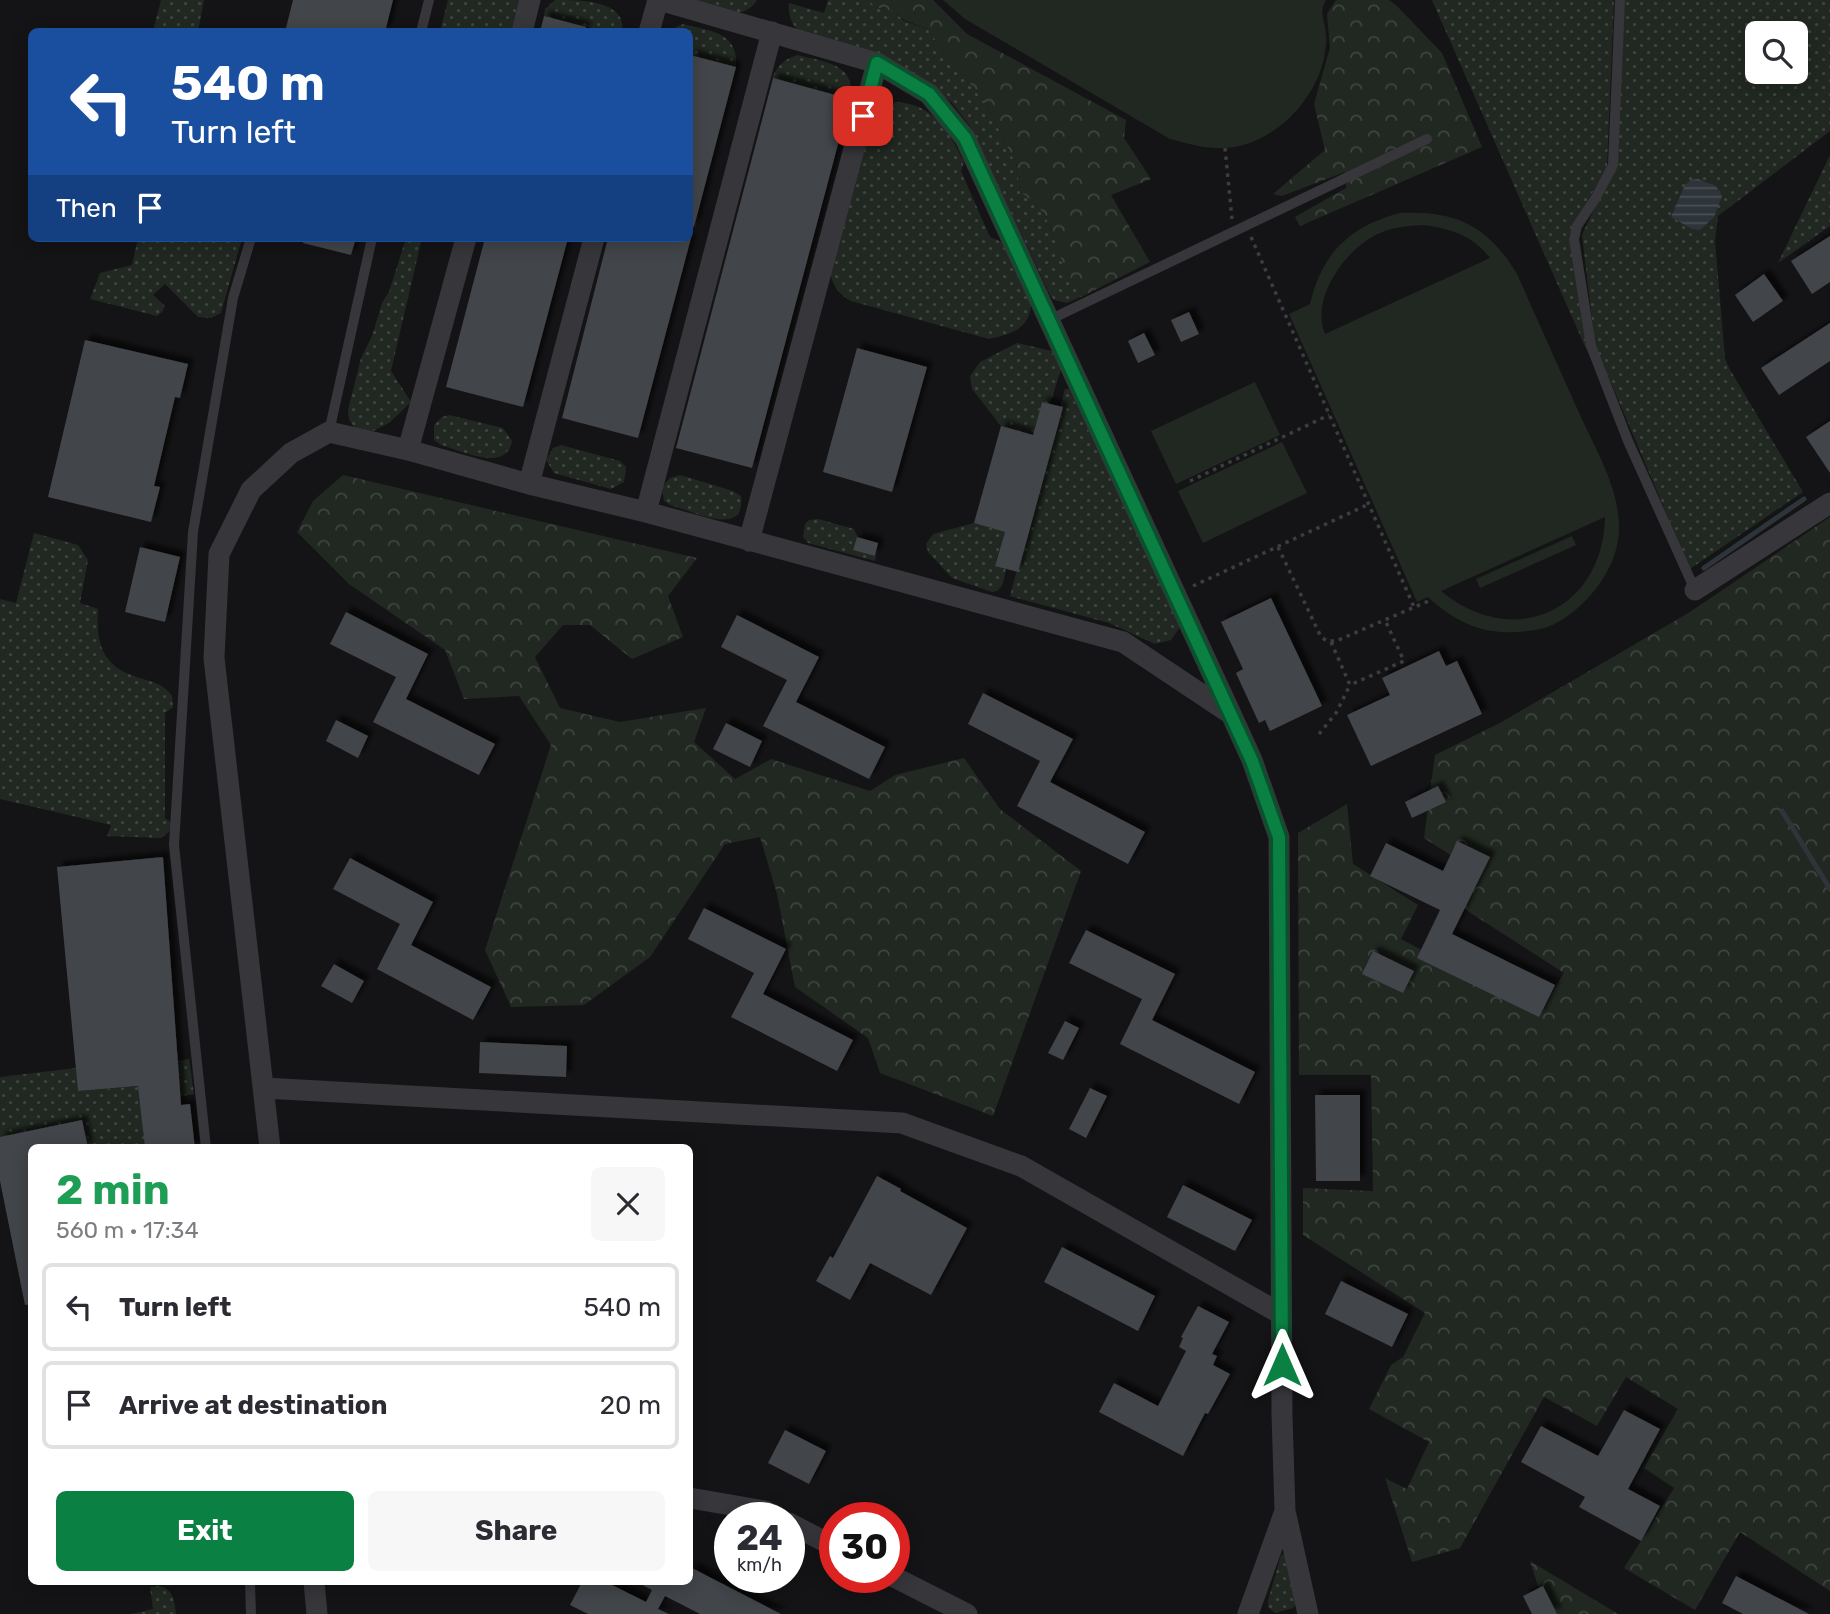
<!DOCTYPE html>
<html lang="en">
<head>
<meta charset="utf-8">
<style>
  body { margin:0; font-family:Rubik,sans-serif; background:#f7f7f7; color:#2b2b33; height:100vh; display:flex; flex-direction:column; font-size:26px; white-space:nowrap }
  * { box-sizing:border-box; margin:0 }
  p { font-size:23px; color:#7c7c81 }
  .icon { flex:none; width:38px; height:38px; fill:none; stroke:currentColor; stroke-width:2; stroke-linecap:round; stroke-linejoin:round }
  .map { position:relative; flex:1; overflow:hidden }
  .drawer { position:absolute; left:28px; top:1144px; width:665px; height:441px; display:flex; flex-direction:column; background:#fff; border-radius:10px; box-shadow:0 4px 18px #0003 }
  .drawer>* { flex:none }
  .guide { position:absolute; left:28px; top:28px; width:665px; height:214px; border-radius:10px; box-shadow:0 4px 18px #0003; background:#1a4fa0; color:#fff; overflow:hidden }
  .tools { position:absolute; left:1745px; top:21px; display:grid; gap:14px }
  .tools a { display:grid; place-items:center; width:63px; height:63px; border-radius:10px; background:#fff; box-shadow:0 4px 18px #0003; font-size:35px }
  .speed { position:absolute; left:714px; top:1502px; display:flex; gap:14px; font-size:35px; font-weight:700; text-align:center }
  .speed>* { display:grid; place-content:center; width:91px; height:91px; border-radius:50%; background:#fff; box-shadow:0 4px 18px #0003; line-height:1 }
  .speed small { font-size:18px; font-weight:400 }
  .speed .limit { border:10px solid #d22; background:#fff; color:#111 }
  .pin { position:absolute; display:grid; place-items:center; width:60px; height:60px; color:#fff; margin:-30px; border-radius:14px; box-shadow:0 4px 10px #0006 }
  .me { position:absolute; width:77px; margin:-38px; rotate:0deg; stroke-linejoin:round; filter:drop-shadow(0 0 5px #0008) }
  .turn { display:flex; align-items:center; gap:24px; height:147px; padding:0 28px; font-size:32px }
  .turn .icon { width:91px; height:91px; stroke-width:2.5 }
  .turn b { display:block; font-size:49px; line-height:60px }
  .then { display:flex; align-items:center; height:66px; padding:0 28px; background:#0003; gap:14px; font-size:26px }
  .round { display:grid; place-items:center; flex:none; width:74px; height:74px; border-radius:10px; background:#f7f7f7 }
  .headline { display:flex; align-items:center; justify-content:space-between; height:119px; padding:0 28px }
  h1 { font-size:42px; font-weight:700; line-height:52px; color:#1e9e55 }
  .primary-button { display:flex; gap:14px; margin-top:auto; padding:14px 28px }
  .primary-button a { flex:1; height:80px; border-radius:10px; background:#0b8043; color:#fff; font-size:28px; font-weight:700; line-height:80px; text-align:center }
  .primary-button a+a { background:#f7f7f7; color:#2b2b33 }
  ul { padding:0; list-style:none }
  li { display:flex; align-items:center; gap:21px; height:88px; margin:0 14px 10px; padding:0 14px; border:4px solid #e1e1e2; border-radius:10px }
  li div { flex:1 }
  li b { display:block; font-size:26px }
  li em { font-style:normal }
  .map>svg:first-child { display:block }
</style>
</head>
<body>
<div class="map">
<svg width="1830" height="1614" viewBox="0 0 1830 1614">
  <defs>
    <pattern id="grass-dots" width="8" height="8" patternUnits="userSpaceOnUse" patternTransform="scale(1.75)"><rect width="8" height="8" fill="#212821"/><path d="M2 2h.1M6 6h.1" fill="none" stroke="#3e443f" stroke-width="1.8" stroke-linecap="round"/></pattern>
    <pattern id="forest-crowns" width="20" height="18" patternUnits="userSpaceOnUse" patternTransform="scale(1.75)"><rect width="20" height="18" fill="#212821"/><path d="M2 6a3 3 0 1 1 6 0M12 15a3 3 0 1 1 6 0" fill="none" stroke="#3e443f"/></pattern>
    <pattern id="water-rules" width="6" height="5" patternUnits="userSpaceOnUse" patternTransform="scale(1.75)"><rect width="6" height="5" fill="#2d353b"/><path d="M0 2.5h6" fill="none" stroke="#495055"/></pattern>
    <filter id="shadow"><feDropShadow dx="5.5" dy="-5.5" stdDeviation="2" flood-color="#0009"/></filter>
  </defs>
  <rect width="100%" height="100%" fill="#141416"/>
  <path fill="url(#grass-dots)" fill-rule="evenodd" d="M161,0H204L198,31H153Z
    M448,0H521L513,31L440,32Z
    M555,0C579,0 627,0 622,31H604L544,16L545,9Z
    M684,0H757C741,26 707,7 684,0Z
    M828,0H868L876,7L895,12L904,21L927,29L986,104L1017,166L1020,192C1054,213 1050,235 1065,268C1069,277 1078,286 1085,295L1067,303L1054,300L1050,295L981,149L969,125L952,103L922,78L800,33C791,23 788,16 789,3L824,13Z
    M1432,0H1614L1607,166L1569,235L1587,351Z
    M1625,0H1830V131L1718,216L1715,241L1725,358L1729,368L1803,492L1690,569L1595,345L1582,235L1610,175ZM1757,33H1796V72H1757Z
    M683,24C710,31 739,32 736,67L690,55V32H666Z
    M798,55C823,62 857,63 850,99L772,78C778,65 784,59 798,55Z
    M896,102C934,104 948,131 964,162L961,171L990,237L1002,242L1031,305C1029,330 1010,334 989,339L851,301C837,293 833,285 829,270L869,122L875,113Z
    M1830,155V226L1778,263Z
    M138,238H242L221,313L211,318L198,317L165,284L153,295L165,306L162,312L157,316L90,299L100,273L132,265Z
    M406,238H422L391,371L411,402L389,423L373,431H363L354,427L349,420L348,410L361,358L372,336L382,303L389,292Z
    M1017,343L1052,351L1061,369L1050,404L1042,402L1033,435L1001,426L972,389L970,376L980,362Z
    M1065,389H1069L1180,627L1171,640L1155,644L1109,623L1010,596Z
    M449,415L503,428L512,441C506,473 462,451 441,445L434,440V425L442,417Z
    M561,445L620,461L626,467L624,482L611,489L554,473L546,460L553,448Z
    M680,475L733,491L741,496C746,539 693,511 670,505L664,501L662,487L670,478Z
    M818,519L854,529L857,537L853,550L876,556L875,561L808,543L803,537L805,524L809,520Z
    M974,523L1005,532L995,565L1006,568C1004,578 1004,591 992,592L952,578L928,552L926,544L933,534Z
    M34,533L78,545L88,560L80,603L98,609C96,641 101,665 134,676C150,682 162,682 172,696L173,707L165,713V818L173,824L169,832L161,838L107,836L111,825L0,799V599L16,603Z
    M189,1059L194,1094L156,1100V1108L141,1110L145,1148H87L82,1121L0,1137V1077L76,1068L78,1091L179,1083L178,1061Z
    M1284,1554L1298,1601L1293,1608L1275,1613L1268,1607V1601L1281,1555Z
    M158,1586C173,1588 175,1601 176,1614H131L153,1609L150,1587Z"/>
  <path fill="url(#forest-crowns)" d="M868,0H933L967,34L1126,120L1124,138L1151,179L1111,195L1150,262L1085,295C1078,286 1069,277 1065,268C1050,235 1054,213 1020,192L1017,166L986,104L927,29L904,20L895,12L876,7Z
    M1336,0H1389L1396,5L1442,53L1482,147L1300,226L1295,217L1346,188L1345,172L1282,196L1273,194L1325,150L1314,104L1330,48L1327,14Z
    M343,475L697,558L668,596L683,637L632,659L590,625H563L535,657L560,708L620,722L706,708L694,742L735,779L771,759L870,791L895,775L964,758L1000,809L1081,871L993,1116L880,1073L868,1038L795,987L777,894L760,837L725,844L650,957L584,1005L511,1007L485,950L551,745L519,696L464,699L445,650L349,584L297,532L313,501Z
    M1830,517V1591L1740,1532L1695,1610L1624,1568L1674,1488L1644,1468L1678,1409L1626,1377L1597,1426L1544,1397L1460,1548L1412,1562L1385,1478L1407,1489L1429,1442L1369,1409L1391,1365L1403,1357L1425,1313L1303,1235V1188L1373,1191L1371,1075H1299L1298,833L1347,804L1353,864L1418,905L1401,939L1539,1013L1564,973L1460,906L1480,874L1424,838L1435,755L1500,723L1690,612Z
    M1530,1561L1618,1614H1547Z"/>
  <path fill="#212821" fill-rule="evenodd" d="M943,0H1326C1318,12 1326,23 1326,36C1327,43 1325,51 1324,58C1314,105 1267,150 1218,148C1202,148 1185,143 1170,139L965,19Z
    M1400,213C1456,210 1488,226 1517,274C1538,321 1559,368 1580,415C1596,450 1618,486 1619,525C1620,553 1605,581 1585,601C1573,613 1558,625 1540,629C1494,638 1463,629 1428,597L1417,602L1289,314L1310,304C1322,253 1350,226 1400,213ZM1422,225C1449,228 1473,235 1490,258L1325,334C1310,297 1347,247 1380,233C1393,227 1408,226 1422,225ZM1605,517C1603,611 1513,651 1441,591Z
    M1255,382L1280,435L1176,484L1151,431Z
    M1282,442L1307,493L1203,543L1178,491Z
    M1572,536L1576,545L1480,588L1476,579Z"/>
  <path fill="url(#water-rules)" d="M1698,179L1716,186L1722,196L1714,217L1700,230L1692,229L1671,217L1685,185L1691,180Z"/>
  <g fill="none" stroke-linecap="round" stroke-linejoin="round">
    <path stroke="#2d353b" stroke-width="5" d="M1704,568L1804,499
      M1782,811L1830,889"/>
  </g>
  <path fill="#434449" filter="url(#shadow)" d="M293,0H393L385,32H285Z
    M544,16L586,27L585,32H540Z
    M690,55L736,67L694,227L690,226Z
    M773,78L850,99L752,468L676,448Z
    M1830,236V282L1812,294L1791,261Z
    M304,238H356L351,255L303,243Z
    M485,238H568L523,407L446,387Z
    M608,238H691L638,438L562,418Z
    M1764,274L1783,301L1753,322L1735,295Z
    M1189,312L1199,334L1181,342L1171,320Z
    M1830,323V361L1779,395L1761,368Z
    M1144,333L1155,355L1138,363L1128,341Z
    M85,340L188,364L180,398L175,397L154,486L160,487L151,522L48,497Z
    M857,348L927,367L892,492L823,472Z
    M1042,402L1063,407L1018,572L995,566L1005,532L974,523L1001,426L1033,435Z
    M1830,421V473L1806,437Z
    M857,537L878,543L875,556L853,550Z
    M140,547L180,557L165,622L125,612Z
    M1271,598L1322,706L1270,731L1265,720L1259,723L1236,673L1243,669L1221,622Z
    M346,612L428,654L406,699L495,744L479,775L373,722L396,677L330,644Z
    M737,615L819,657L796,702L885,747L869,779L763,726L787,680L721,647Z
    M1439,651L1446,666L1457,661L1482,714L1371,766L1347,715L1390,695L1382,678Z
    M983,693L1073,739L1050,782L1145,832L1128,864L1017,806L1040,761L968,724Z
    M336,720L368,736L358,758L326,741Z
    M726,723L762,741L750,767L713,749Z
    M1438,786L1446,802L1412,818L1405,802Z
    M1457,841L1490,857L1452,934L1555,985L1539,1017L1417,958L1440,910L1370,876L1386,843L1443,871Z
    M163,857L181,1105L190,1104L195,1148H145L138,1086L78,1091L57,867Z
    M350,858L433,902L411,945L491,987L473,1020L377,969L400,924L333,889Z
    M704,908L786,949L763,994L853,1040L837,1071L731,1017L754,973L688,939Z
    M1086,930L1175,974L1152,1020L1255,1072L1239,1104L1120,1044L1142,999L1069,963Z
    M1373,951L1414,971L1403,993L1362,974Z
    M334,964L364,981L352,1003L321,986Z
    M1065,1021L1079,1028L1063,1060L1048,1053Z
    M480,1042L567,1046L566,1077L479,1073Z
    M1090,1088L1107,1096L1086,1138L1069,1129Z
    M1315,1095H1360V1181H1316Z
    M82,1120L88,1148H32V1304L25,1305L0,1181V1137Z
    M877,1176L901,1189L900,1191L967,1228L931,1295L870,1263L850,1300L816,1281L830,1256L833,1258Z
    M1183,1185L1252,1220L1235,1251L1167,1217Z
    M1062,1247L1155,1296L1138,1331L1044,1282Z
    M1341,1281L1408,1314L1392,1347L1325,1314Z
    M1198,1306L1229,1322L1212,1354L1217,1356L1213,1365L1230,1374L1208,1414L1205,1413L1183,1456L1099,1412L1114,1383L1158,1406L1186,1351L1179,1347L1183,1338L1181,1337Z
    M1624,1410L1660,1429L1628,1489L1660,1506L1641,1541L1579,1507L1585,1497L1521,1462L1541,1426L1598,1456Z
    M785,1430L826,1451L809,1484L768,1463Z
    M690,1567L781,1614H700L665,1596L658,1609L669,1614H588L570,1605L582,1582H606L646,1602L652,1590L637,1582H690Z
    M1736,1576L1809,1614H1743L1722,1603Z
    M1543,1586L1557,1614H1532L1523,1596Z"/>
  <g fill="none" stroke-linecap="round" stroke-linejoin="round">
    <path stroke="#3c3d41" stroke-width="3.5" stroke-dasharray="3.5 5" stroke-linecap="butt" d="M1225,148L1232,219
      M1251,237L1414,607
      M1190,481L1329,415
      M1278,547L1321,637L1327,641H1336L1431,600
      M1193,586L1369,504
      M1331,642L1350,685L1404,661L1385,620
      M1319,734L1336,713L1350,685"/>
    <path stroke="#36363b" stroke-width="10" d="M1620,0L1613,165L1595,199L1577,226L1574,239L1591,346L1628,441L1695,590
      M421,32L429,0
      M1049,320L1427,139
      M329,432L372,238
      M206,1148L174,845L193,532L233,298L251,238
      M250,1582L251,1614"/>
    <path stroke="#36363b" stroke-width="21" d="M659,0L877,63L929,94L965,138L1230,712
      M522,32L530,0
      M649,32L658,0
      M408,450L466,238
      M529,484L594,238
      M646,512L772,32
      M749,541L877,63
      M1695,590L1830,503
      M264,1088L902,1123L1021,1166L1281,1314
      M270,1148L214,658L219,554L251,490L291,453L329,432L408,450L529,484L646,512L1123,642L1231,714L1252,760L1279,837L1282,1415L1285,1511L1308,1614
      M690,1498L765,1511L777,1517
      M789,1523L835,1547
      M894,1577L967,1614
      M314,1582L317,1614
      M1248,1614L1285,1511"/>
  </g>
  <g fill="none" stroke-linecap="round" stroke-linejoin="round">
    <defs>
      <path id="route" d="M863,116L877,63L929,94L965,138L1252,761L1279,837L1282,1365"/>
    </defs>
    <use href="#route" stroke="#07532c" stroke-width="18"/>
    <use href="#route" stroke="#0b8043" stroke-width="12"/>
  </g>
</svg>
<div class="tools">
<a><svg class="icon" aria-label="search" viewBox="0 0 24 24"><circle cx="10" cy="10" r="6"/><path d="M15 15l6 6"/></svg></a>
</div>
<div class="speed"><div>24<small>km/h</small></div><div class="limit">30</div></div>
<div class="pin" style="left:863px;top:116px;background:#d93025"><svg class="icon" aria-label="arrive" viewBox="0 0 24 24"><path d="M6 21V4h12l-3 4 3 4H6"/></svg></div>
<svg class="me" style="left:1282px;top:1365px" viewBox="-20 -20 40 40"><path d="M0-17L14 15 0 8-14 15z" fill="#0b8043" stroke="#fff" stroke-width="4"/></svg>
<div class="guide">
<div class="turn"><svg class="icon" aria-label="left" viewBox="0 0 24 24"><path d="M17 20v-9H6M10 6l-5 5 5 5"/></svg><div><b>540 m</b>Turn left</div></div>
<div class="then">Then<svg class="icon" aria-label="arrive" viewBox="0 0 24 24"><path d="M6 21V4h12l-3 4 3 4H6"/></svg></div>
</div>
<section class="drawer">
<div class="headline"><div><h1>2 min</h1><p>560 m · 17:34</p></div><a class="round"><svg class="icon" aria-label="close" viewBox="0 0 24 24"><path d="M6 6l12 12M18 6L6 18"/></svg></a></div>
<ul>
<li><svg class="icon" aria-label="left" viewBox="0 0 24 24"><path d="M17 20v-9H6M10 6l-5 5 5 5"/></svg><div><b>Turn left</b></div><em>540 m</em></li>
<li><svg class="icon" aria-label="arrive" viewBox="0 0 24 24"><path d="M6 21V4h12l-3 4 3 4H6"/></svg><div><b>Arrive at destination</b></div><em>20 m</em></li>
</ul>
<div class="primary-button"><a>Exit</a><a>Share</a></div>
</section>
</div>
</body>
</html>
